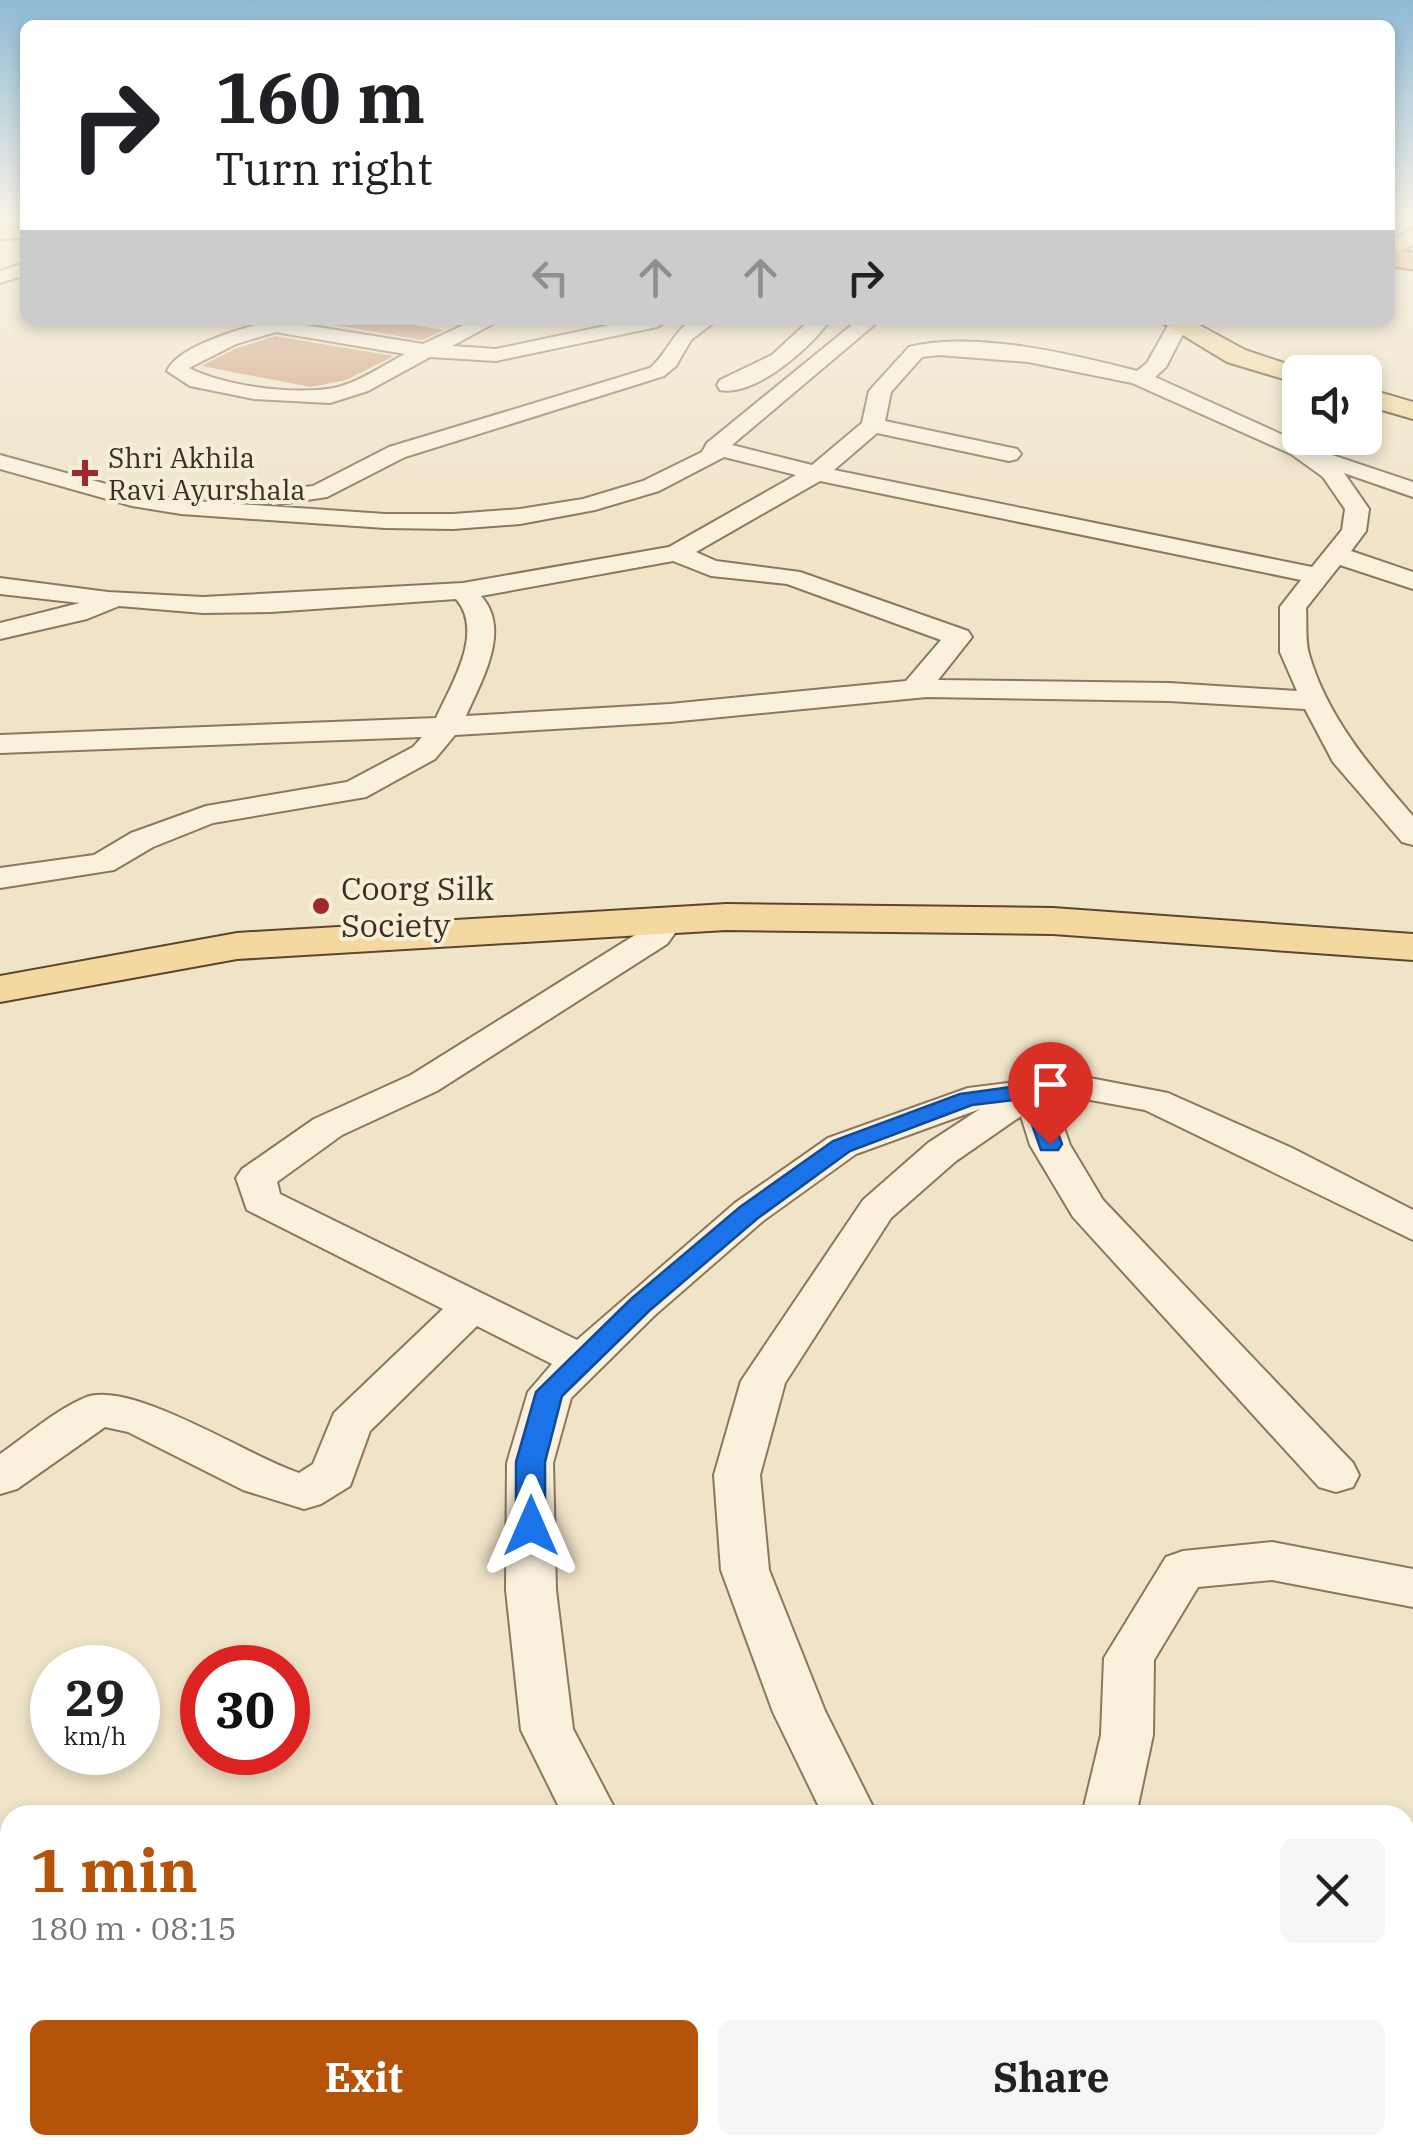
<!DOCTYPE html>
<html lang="en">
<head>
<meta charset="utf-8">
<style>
  body { margin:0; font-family:"IBM Plex Serif",serif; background:#f6f6f6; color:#202124; height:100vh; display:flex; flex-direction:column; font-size:38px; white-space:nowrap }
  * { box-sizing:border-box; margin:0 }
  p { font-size:32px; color:#757577 }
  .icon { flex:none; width:55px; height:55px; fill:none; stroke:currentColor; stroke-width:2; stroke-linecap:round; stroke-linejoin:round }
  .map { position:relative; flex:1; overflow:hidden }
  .sheet { position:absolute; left:0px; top:1805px; width:1415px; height:350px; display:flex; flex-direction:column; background:#fff; border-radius:30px 30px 0 0; box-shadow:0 5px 15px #0003 }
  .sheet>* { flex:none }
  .top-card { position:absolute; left:20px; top:20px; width:1375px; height:305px; border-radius:15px; box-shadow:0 5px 15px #0003; background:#fff; color:#202124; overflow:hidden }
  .tools { position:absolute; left:1282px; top:355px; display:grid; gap:20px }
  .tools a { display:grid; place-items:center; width:100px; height:100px; border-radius:15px; background:#fff; box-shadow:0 5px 15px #0003; font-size:50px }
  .speed { position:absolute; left:30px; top:1645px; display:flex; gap:20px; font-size:50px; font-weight:700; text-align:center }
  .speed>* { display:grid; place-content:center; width:130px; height:130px; border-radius:50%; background:#fff; box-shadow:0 5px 15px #0003; line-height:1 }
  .speed small { font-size:25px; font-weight:400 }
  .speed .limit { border:15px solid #d22; background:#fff; color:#111 }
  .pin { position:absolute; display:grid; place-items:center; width:85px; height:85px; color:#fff; margin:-102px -42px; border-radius:50% 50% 50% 0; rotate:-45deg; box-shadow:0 0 10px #0007 }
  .pin .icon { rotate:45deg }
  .me { position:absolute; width:110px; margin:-55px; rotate:0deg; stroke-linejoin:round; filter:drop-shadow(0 0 8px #0008) }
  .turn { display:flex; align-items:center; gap:35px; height:210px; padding:0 30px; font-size:45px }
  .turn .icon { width:130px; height:130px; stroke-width:2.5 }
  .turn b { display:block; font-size:70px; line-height:85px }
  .lanes { display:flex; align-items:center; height:95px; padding:0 30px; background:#0003; justify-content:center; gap:50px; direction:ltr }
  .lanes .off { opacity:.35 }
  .round { display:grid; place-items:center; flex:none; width:105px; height:105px; border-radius:15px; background:#f6f6f6 }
  .overview { display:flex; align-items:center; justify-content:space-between; height:170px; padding:0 30px }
  h1 { font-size:60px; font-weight:700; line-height:75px; color:#b45309 }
  .cta { display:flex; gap:20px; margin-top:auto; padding:20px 30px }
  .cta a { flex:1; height:115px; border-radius:15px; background:#b45309; color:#fff; font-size:40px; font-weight:700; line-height:115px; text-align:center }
  .cta a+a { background:#f6f6f6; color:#202124 }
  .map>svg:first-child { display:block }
</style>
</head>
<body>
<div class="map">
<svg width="1413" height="2155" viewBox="0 0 1413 2155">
  <rect width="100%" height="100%" fill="#f0e4c8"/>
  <path fill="#cf9f7d" d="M306,320H384L444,330L422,340Z
    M276,336L280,337L394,356L346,380L311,387L201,366L237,348Z"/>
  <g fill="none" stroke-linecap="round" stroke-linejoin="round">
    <defs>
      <path id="minor" d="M25,263V275L0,283V271Z
        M272,320H302L299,324L423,344L474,320H500L452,346L496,349L633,320L667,321L657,327L496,361L430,357L368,391L330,403L254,399L190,386L167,371C178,345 245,328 272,320ZM276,332L281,333L405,354C382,366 354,386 327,389C288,394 225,386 189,368L236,344Z
        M692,320H717L691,340L676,366L664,376L405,457L327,497L273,505L261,498L273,491L313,486L389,447L650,368C667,354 672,333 692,320Z
        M810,320H830C811,347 756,397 720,390L717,385L720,380L772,355Z
        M858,320H880L732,445L812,465L862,423L869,391L909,347C975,331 1072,354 1137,371L1147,363L1171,320H1185L1188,324L1166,367L1155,377L1314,449L1413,482V497L1344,473L1369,509L1366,531L1351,551L1413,572V589L1340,565L1306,608C1307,622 1305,640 1309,654C1327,717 1371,768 1413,816V845L1402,842L1333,762L1305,709L1169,701L927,697L670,722L455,735L435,759L366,797L213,823L153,847L114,870L0,888V868L94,855L131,833L206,806L347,782L413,747L422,737L0,753V735L436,718C451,685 485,632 456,599L271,612L203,613L119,606L87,619L0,639V623L80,603L0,594V578L108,592L203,597L463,583L669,547L796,475L724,457L659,491L595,510L520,524L453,529L385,528L181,514L132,506L0,469V455L143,494L181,500L385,514H453L520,509L583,499L643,481L702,452L707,443ZM939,355L1028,362L1132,383L1291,454L1323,477L1345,509L1342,530L1312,567L834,470L877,433L1009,461L1017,459L1021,454L1017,449L885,421L891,392L922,357ZM820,481L1301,580L1280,607V652L1297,691L1169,683L938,680L972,637L968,631L800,572L716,561L696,552ZM673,561L711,576L787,584L941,640L906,681L670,704L466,716C481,681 512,630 481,596Z
        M667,911L679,914L684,921L667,944L437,1091L342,1135L277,1182L280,1194L577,1340L735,1203L828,1138L968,1088L1074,1075L1168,1093L1292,1148L1413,1210V1240L1145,1110L1074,1097L1054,1100L1070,1145L1103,1200L1353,1463L1359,1475L1353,1487L1336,1492L1319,1487L1073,1217L1030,1145L1021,1116L956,1161L891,1218L785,1383L760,1475L769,1570L825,1711L877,1815H823L773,1712L721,1570L714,1475L741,1381L863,1200L928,1143L980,1109L856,1154L763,1221L655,1315L571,1398L553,1463L556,1590L573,1729L618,1815H563L521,1730L506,1590L507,1463L528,1392L552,1364L477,1326L370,1431L350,1486L321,1504L304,1509L243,1490L128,1432L105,1427L17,1489L0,1494V1454C26,1436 54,1411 84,1398C130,1378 249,1457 299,1473L313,1464L334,1413L443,1309L247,1210L236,1178L242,1169L314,1119L411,1075L643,930L655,914Z
        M1272,1542L1413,1569V1607L1272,1580L1198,1587L1154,1660L1153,1735L1136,1815H1082L1101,1735L1104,1658L1166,1557L1183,1551Z
        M137,2145H213L209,2155H133Z
        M534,2145H603L599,2155H530Z
        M822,2145H892L888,2155H818Z"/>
      <path id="major" d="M7,220H25V238L0,239V227Z
        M1413,229V245L1390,256V240Z
        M1158,320H1190L1245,350L1311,372H1300V384L1227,362Z
        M1365,388L1413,402V419L1365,405Z
        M726,904L1053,908L1413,934V960L1053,934L726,930L237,959L0,1002V976L237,933Z"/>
      <path id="highway" d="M1390,250L1413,253V269L1390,266Z"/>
    </defs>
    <use href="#minor" stroke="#8d765c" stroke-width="4"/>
    <use href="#major" stroke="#5b4430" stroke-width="4"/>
    <use href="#highway" stroke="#5b4430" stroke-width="5"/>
    <use href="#minor" fill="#faf1dc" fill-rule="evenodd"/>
    <use href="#major" fill="#f3d9a0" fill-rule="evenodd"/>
    <use href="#highway" fill="#e0a458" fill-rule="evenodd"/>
  </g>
  <linearGradient id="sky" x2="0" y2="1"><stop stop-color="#8fbad6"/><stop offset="0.42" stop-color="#f8f3e6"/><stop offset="1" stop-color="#f8f3e6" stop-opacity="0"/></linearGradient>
  <rect width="1413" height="522" fill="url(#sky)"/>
  <path fill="#1a73e8" stroke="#114b97" stroke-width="2.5" d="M1032,1084L1043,1091L1062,1144L1058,1150H1041L1023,1099L972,1105L850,1151L758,1218L649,1311L562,1396L545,1462V1526L541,1534L531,1537L520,1534L516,1526V1462L536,1392L631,1299L740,1207L833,1141L960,1094Z"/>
  <g fill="#9e2a2b" stroke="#f7eed8" stroke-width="4">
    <path d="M80 458h10v10h10v10h-10v10h-10v-10h-10v-10h10z"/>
    <circle cx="321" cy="906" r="10"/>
  </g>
  <g text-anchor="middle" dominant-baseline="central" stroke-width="8" stroke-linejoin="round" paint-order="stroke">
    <g font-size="28" fill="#3d2e20" stroke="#f7eed8" text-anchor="start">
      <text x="108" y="457">Shri Akhila<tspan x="108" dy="32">Ravi Ayurshala</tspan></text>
    </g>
    <g font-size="32" fill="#3d2e20" stroke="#f7eed8" text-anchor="start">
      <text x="341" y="888">Coorg Silk<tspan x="341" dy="37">Society</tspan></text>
    </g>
  </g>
</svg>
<div class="tools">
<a><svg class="icon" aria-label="sound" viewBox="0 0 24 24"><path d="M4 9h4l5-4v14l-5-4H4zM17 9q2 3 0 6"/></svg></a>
</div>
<div class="speed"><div>29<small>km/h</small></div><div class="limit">30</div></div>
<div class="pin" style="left:1050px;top:1144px;background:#d93025"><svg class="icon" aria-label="arrive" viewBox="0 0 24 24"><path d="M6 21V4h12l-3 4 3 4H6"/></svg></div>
<svg class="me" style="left:531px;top:1526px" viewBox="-20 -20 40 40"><path d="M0-17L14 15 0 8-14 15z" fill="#1a73e8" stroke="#fff" stroke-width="4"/></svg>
<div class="top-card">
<div class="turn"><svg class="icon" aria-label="right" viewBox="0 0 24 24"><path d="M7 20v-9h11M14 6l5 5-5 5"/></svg><div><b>160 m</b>Turn right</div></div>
<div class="lanes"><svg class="icon off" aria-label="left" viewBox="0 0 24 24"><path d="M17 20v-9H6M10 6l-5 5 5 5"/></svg><svg class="icon off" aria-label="ahead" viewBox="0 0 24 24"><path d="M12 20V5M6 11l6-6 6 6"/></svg><svg class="icon off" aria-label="ahead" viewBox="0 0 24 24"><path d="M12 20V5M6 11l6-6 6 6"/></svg><svg class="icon" aria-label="right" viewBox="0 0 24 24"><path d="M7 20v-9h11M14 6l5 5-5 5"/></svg></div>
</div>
<section class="sheet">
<div class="overview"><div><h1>1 min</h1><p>180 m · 08:15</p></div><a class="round"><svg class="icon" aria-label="close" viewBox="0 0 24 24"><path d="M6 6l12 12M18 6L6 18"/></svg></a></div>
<div class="cta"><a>Exit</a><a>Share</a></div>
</section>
</div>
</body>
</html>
